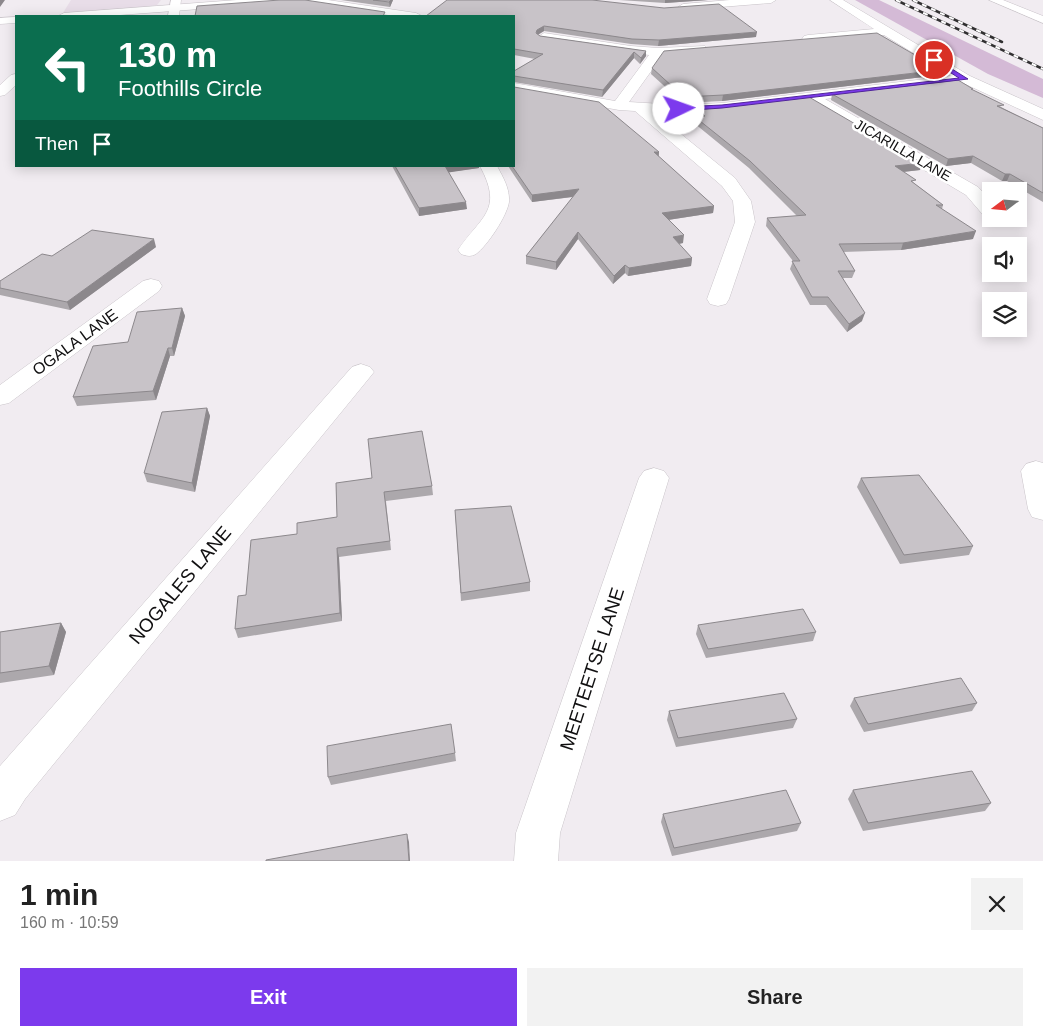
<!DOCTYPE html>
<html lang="en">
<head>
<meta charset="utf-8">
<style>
  body { margin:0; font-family:Arial,sans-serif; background:#f2f2f2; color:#222; height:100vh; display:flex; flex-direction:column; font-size:19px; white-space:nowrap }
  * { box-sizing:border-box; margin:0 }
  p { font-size:16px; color:#767676 }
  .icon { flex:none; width:28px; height:28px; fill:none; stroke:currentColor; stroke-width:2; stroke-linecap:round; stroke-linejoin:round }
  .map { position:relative; height:861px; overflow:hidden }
  .side { display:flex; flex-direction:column; background:#fff; flex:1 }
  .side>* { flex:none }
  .hud { position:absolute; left:15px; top:15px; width:500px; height:152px; border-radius:0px; box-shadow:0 2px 12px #0003; background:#0b6e4f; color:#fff; overflow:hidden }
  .needle { width:32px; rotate:254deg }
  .fabs { position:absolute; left:982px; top:182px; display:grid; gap:10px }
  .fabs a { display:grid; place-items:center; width:45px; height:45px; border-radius:0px; background:#fff; box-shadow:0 2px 12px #0003; font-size:25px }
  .pin { position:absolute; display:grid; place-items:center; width:42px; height:42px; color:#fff; margin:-21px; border:2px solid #fff; border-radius:50%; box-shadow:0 1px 5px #0007 }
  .me { position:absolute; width:55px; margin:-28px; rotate:87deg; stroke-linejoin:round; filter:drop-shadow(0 0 4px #0008) }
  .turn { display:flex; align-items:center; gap:18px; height:105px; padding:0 20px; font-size:22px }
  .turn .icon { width:65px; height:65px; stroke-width:2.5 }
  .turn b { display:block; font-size:35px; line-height:42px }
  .then { display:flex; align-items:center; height:48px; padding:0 20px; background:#0003; gap:10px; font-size:19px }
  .round { display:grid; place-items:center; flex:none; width:52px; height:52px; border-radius:0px; background:#f2f2f2 }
  .overview { display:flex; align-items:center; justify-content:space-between; height:85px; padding:0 20px }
  h1 { font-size:30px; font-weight:600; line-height:38px }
  .primary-button { display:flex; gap:10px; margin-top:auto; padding:10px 20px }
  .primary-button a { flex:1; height:58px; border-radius:0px; background:#7c3aed; color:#fff; font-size:20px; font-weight:600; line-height:58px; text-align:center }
  .primary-button a+a { background:#f2f2f2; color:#222 }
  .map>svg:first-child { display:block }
</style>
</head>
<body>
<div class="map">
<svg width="1043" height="861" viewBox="0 0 1043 861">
  <rect width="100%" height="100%" fill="#f1ecf1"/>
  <path fill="#e8dde8" d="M71,0H161L157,5L145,7L63,13Z"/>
  <path fill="#d4bad6" d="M855,0H879L1043,79V98L988,74Z"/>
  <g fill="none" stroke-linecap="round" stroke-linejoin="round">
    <defs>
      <path id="minor" d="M237,0H286L281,3L106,16H58L64,13Z
        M301,0H328L416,13L422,16H395L306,3Z
        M730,0H776L771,3L683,10L678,7L683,4Z
        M830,0H843L970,76L1043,109V120L963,83L825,99L978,187L991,201V218L984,216L966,195L808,101L722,111L679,113L654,112L735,178L751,201L755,222L729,299L726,304L718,306L710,304L707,299L735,222L733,201L722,186L635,111L619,110L514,91V83L615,101L649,55L540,40L538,37L544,33L631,46L658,48L705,46L707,49L701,53L662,56L629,102L679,105L722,103L951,76L884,35L804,42L802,39L804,36L808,35L874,29Z
        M16,17V23L0,24V18Z
        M480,166H497C503,177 510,189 509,202C507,216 487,246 476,254C471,257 466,256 461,254L458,250C481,216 504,211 480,166Z
        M151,279L159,281L162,286L159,291L9,403L0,405V385L143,281Z
        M361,364L370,367L374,372L370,377L25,799L15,815L0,821V766L352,367Z
        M1036,461L1043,463V520L1032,517L1028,509L1021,471L1026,464Z
        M654,468L664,471L669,478L560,833L558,861H514L516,833L639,478L644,471Z"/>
      <path id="tertiary" d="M171,0H181L179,16H168Z
        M989,0H1003L1043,16V23Z
        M16,74V85L5,95L0,96V85L11,75Z"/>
    </defs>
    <use href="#minor" stroke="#c9c4c9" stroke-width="1"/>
    <use href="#tertiary" stroke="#c9c4c9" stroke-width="1"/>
    <use href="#minor" fill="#fff" fill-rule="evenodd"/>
    <use href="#tertiary" fill="#fff" fill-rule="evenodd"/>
    <defs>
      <path id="rail" d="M896,0L1043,69
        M913,0L1002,42"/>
    </defs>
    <use href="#rail" stroke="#313031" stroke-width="2.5"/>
    <use href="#rail" stroke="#fff" stroke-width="2" stroke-dasharray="5" stroke-linecap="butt"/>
  </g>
  <path fill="#aca8ac" d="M341,0H393L390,7Z
    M619,0H708L665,3Z
    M514,16L756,37L658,46L631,44L544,31L538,35L540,36L646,51V56L640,64L634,58L602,97L514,82V71L535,59L514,55Z
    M652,68L940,75L722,101L683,103L651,74Z
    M972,90L1003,108L1043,128V202L1007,181H1002L971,163L946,166L831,100L832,94Z
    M696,108L920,170L903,172L915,184L943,205L942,209L973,239L901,250L843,252L855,271L852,278H843L862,321L847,332L826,305H810L790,269L793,261L766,226L767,218L797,216L749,168L694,123L695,117H698L695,114Z
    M659,152V157L714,206L713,213L668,220L683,243L679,244L692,258L691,266L628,276L625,273L613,284L578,239L556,270L526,264V256L573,197L532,202L508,166Z
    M392,166H479V168L448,172L467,209L419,216Z
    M156,247L70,310L0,295V281L52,256Z
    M182,308L185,316L174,356H170L156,400L77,406L73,397L128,342Z
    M207,408L210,416L195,492L147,482L144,473Z
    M861,478L973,546L969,555L900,564L857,487Z
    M336,483L432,486L433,495L386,501L391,550L339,557L342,621L238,638L235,629L246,595L297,534L337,517Z
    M455,510L530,582V591L461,601Z
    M61,623L66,632L54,675L0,683V632Z
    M698,625L816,632L813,641L706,658L696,634Z
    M854,698L977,703L972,711L864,732L850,706Z
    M669,711L797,719L793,728L676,747L667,720Z
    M455,753L456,761L331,785L328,777Z
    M853,790L991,803L985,811L863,831L848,799Z
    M663,814L801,823L797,831L672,856L661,822Z"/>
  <path fill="#8c888c" d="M0,0H5L0,7Z
    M391,0H393L390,7L389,2Z
    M665,0H708L665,3Z
    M544,26V31L537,35V30Z
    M757,32L756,37L658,46L659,40Z
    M646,51V56L640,64L641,58Z
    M634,52V58L602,97L603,90Z
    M941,70L940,75L722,101L723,95Z
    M654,152H659L658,159Z
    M973,156L971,163L946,166L948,159Z
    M922,163L920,170L893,173L895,166Z
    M444,166H479V168L445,173Z
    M1005,174H1010L1007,181H1002Z
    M579,189V196L532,202V195Z
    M466,202L467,209L419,216V208Z
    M714,206L713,213L661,221L662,213Z
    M976,231L973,239L901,250L903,243Z
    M578,232V239L556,270V262Z
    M684,235L683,243L672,245L673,237Z
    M154,239L156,247L70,310L67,302Z
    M692,258L691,266L628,276L629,268Z
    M625,265V273L613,284L614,276Z
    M182,308L185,316L174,356L172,348Z
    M865,313L862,321L847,332L849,324Z
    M168,348L170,356L156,400L153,391Z
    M207,408L210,416L195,492L192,483Z
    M337,548L339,557L342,621L340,613Z
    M61,623L66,632L54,675L49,666Z
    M407,834L409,842L410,861H409Z"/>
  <path fill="#c8c3c8" stroke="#8c888c" d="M280,0H305L385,12L383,16H195L197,6Z
    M373,0H391L389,2Z
    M447,0H592L664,8L719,4L757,32L659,40L632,39L544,26L537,30L536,33L540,36L646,51L641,58L634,52L603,90L514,76V71L543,54L514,49V16H426Z
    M877,33L941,70L723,95L684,97L652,68L664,51Z
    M958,80L973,89H971L1004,105L997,106L1043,128V193L1010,174H1005L973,156L948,159L832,94Z
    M514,87L599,102L659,152H654L714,206L662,213L684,235L673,237L692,258L629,268L625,265L614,276L578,232L556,262L526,256L579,189L532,195L512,166H514Z
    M809,97L922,163L895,166L916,180L911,181L943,205H936L976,231L903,243L839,244L855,271H838L865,313L849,324L828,297H812L792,261H800L767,218L806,215L750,161L695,117L705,116L696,108Z
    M395,166H445L466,202L419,208Z
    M92,230L154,239L67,302L0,288V281L42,254L52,256Z
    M182,308L172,348H168L153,391L73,397L93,346L128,342L137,312Z
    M207,408L192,483L144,473L162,412Z
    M422,431L432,486L384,492L390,541L337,548L340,613L235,629L238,596L246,595L251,540L297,534V523L337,517L336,483L372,478L368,439Z
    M919,475L973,546L904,555L861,478Z
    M511,506L530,582L461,593L455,510Z
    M803,609L816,632L708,649L698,625Z
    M61,623L49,666L0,673V632Z
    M961,678L977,703L868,724L854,698Z
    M784,693L797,719L678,738L669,711Z
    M451,724L455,753L328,777L327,746Z
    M972,771L991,803L868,823L853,790Z
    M786,790L801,823L674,848L663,814Z
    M407,834L409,861H266V860Z"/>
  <path fill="#7c3aed" stroke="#51269a" d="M932,59H936L968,79L722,108L679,111L676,109L679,107L722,105L959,78L932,61Z"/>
  <g text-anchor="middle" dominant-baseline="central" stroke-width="5" stroke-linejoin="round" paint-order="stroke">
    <g font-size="14" fill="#111011" stroke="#fff">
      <text transform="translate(903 150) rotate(30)">JICARILLA LANE</text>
    </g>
    <g font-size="16" fill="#111011" stroke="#fff">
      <text transform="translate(75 342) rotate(-36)">OGALA LANE</text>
    </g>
    <g font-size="19" fill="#111011" stroke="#fff">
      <text transform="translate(180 585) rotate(-50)">NOGALES LANE</text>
      <text transform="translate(592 669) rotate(-72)">MEETEETSE LANE</text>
    </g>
  </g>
</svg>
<div class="fabs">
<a><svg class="needle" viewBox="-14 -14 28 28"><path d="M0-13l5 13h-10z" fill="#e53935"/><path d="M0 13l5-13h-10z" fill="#767676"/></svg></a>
<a><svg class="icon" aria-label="sound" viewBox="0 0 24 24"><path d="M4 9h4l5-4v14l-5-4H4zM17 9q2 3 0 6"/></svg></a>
<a><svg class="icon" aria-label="layers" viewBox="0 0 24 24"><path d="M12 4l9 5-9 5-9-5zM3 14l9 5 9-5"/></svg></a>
</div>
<div class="pin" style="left:934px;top:60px;background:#d93025"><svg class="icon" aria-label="arrive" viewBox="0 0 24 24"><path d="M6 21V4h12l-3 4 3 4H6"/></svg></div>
<svg class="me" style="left:679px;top:109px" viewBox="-20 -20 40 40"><circle r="19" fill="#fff"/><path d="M0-13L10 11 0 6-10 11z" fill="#7c3aed"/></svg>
<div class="hud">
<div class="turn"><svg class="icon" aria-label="left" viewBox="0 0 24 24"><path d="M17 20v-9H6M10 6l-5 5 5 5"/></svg><div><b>130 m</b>Foothills Circle</div></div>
<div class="then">Then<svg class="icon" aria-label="arrive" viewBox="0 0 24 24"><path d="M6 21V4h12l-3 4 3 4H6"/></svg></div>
</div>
</div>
<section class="side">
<div class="overview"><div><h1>1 min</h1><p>160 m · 10:59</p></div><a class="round"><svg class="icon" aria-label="close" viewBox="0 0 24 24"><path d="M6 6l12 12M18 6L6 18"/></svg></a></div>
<div class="primary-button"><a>Exit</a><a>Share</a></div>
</section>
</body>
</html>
